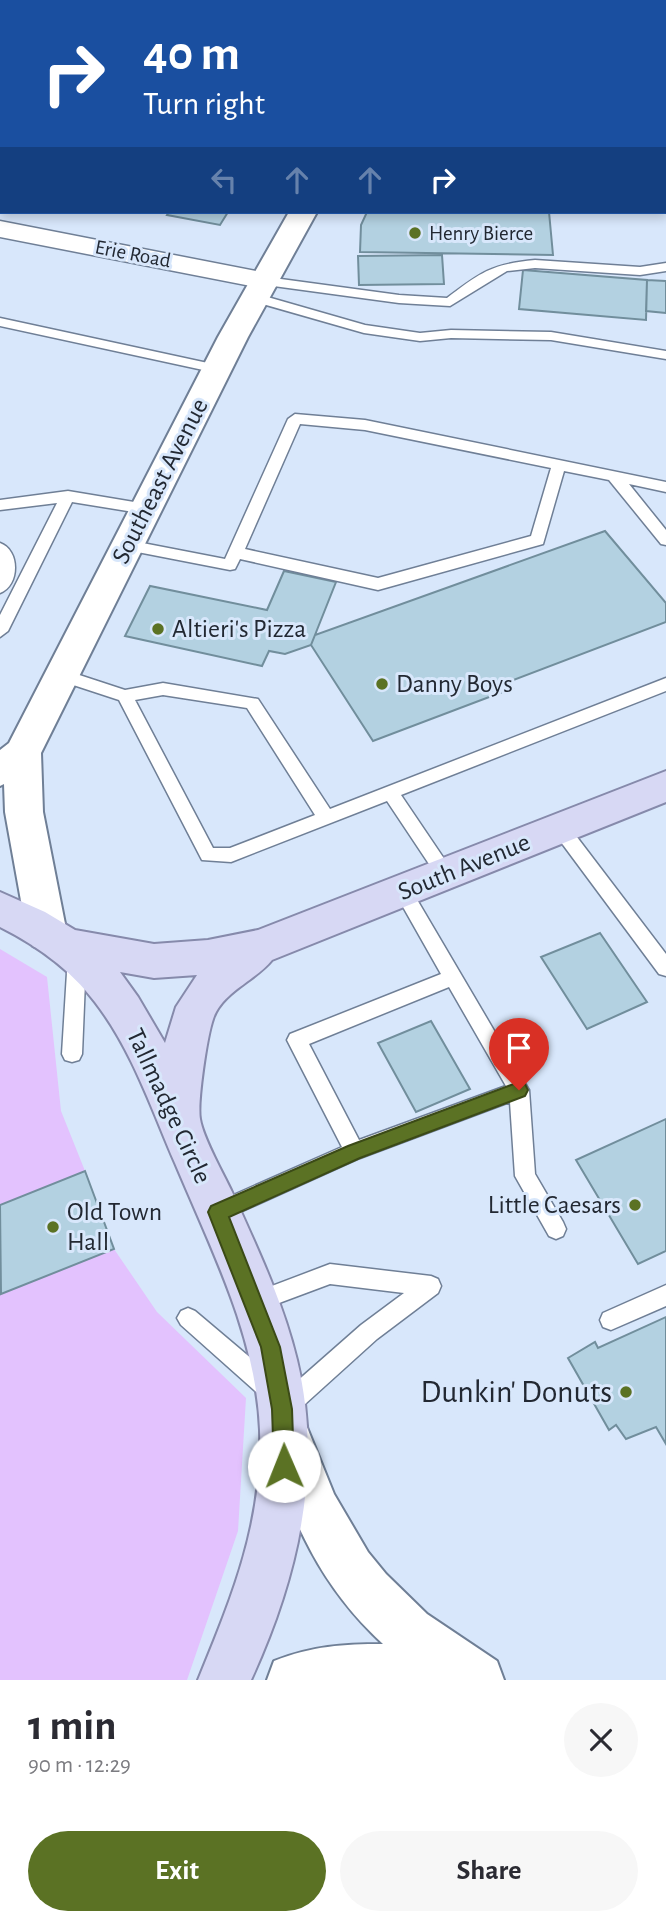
<!DOCTYPE html>
<html lang="en">
<head>
<meta charset="utf-8">
<style>
  body { margin:0; font-family:"Alegreya Sans",sans-serif; background:#f7f7f7; color:#2b2b33; height:100vh; display:flex; flex-direction:column; font-size:26px; white-space:nowrap }
  * { box-sizing:border-box; margin:0 }
  p { font-size:23px; color:#7c7c81 }
  .icon { flex:none; width:38px; height:38px; fill:none; stroke:currentColor; stroke-width:2; stroke-linecap:round; stroke-linejoin:round }
  .map { position:relative; height:1680px; overflow:hidden }
  .drawer { display:flex; flex-direction:column; background:#fff; flex:1 }
  .drawer>* { flex:none }
  .top-card { position:absolute; left:0px; top:0px; width:667px; height:214px; box-shadow:0 4px 10px #0003; background:#1a4fa0; color:#fff; overflow:hidden }
  .pin { position:absolute; display:grid; place-items:center; width:60px; height:60px; color:#fff; margin:-72px -30px; border-radius:50% 50% 50% 0; rotate:-45deg; box-shadow:0 0 7px #0007 }
  .pin .icon { rotate:45deg }
  .me { position:absolute; width:77px; margin:-38px; rotate:359deg; stroke-linejoin:round; filter:drop-shadow(0 0 5px #0008) }
  .turn { display:flex; align-items:center; gap:24px; height:147px; padding:0 28px; font-size:32px }
  .turn .icon { width:91px; height:91px; stroke-width:2.5 }
  .turn b { display:block; font-size:49px; line-height:60px }
  .lanes { display:flex; align-items:center; height:66px; padding:0 28px; background:#0003; justify-content:center; gap:35px; direction:ltr }
  .lanes .off { opacity:.35 }
  .round { display:grid; place-items:center; flex:none; width:74px; height:74px; border-radius:37px; background:#f7f7f7 }
  .headline { display:flex; align-items:center; justify-content:space-between; height:119px; padding:0 28px }
  h1 { font-size:42px; font-weight:700; line-height:52px }
  .action { display:flex; gap:14px; margin-top:auto; padding:14px 28px }
  .action a { flex:1; height:80px; border-radius:42px; background:#5b7224; color:#fff; font-size:28px; font-weight:700; line-height:80px; text-align:center }
  .action a+a { background:#f7f7f7; color:#2b2b33 }
  .map>svg:first-child { display:block }
</style>
</head>
<body>
<div class="map">
<svg width="666" height="1680" viewBox="0 0 666 1680">
  <rect width="100%" height="100%" fill="#d8e7fb"/>
  <path fill="#e3c2fe" d="M0,949L47,977L61,1111L85,1171L0,1205Z
    M114,1249L157,1312L246,1398L238,1531L187,1680H0V1290L2,1294Z"/>
  <path fill="#c9a7e4" d="M0,0H184V2H2V63Z"/>
  <path fill="#b3d1e1" stroke="#718e9c" stroke-width="2" d="M169,212H228L220,225L167,215Z
    M367,212H549L553,255L360,252L361,225Z
    M442,255L444,284L359,285L358,256Z
    M523,270L647,280L646,320L519,309Z
    M647,280L666,281V313L646,311Z
    M605,531L666,603V622L508,682L513,688L373,741L311,645L315,635Z
    M284,571L336,582L311,645L285,654L269,651L262,666L125,636L150,586L267,610Z
    M600,933L647,1002L587,1029L541,957Z
    M431,1021L470,1089L416,1112L378,1043Z
    M666,1119V1251L638,1264L576,1160Z
    M85,1171L114,1249L1,1294L0,1205Z
    M666,1317V1444L656,1427L626,1439L616,1425L609,1430L568,1358L595,1342L598,1348Z"/>
  <g fill="none" stroke-linecap="round" stroke-linejoin="round">
    <defs>
      <path id="lane" d="M665,110H666V118H665Z
        M535,260L640,267L666,263V271L640,275L535,268L507,271L450,306L399,303L266,285L259,281L266,277L399,295L447,298C481,272 492,264 535,260Z
        M257,294L365,325L420,333L451,330L551,332L666,351V359L551,340L451,338L420,341L364,333L252,301L250,298Z
        M0,318L217,365L224,369L217,373L0,326Z
        M295,414L365,420L666,482V492L629,484L666,530V545L661,544L609,480L564,471L543,544L378,590L240,559L235,569L230,570L122,549L119,545L127,540L225,559L288,419ZM300,424L365,430L551,468L531,536L378,578L245,549Z
        M68,491L146,504L153,509L146,514L72,502L8,631L0,637V615L57,503L0,510V500Z
        M0,543C20,550 20,585 0,593Z
        M61,669L125,690L163,683L258,699L330,809L666,678V691L401,795L451,869L454,874L451,879L445,881L439,879L387,801L231,862L202,860L119,700L55,679L53,675L55,671ZM163,695L247,708L315,815L230,848H213L135,700Z
        M561,822L567,824L666,954V976L659,974L555,834L552,829L555,824Z
        M403,884L409,886L529,1090L535,1174L563,1222L566,1229L563,1236L556,1239L549,1236L515,1176L510,1102L360,1158L218,1222L211,1219L208,1212L211,1205L342,1147L287,1040L290,1034L441,974L394,891L397,886ZM449,987L506,1086L359,1140L309,1044Z
        M77,948L84,950L86,956L82,1054L79,1060L72,1062L65,1060L62,1054L68,956L70,950Z
        M330,1264L431,1276L438,1279L441,1286L438,1293L377,1339L294,1414L286,1417L278,1414L275,1406L278,1398L361,1325L404,1293L330,1284L255,1312L248,1309L244,1302L248,1295Z
        M666,1285V1306L611,1330L603,1327L600,1320L603,1313Z
        M188,1308L195,1311L278,1381L281,1389L278,1397L270,1400L262,1397L181,1325L177,1318L181,1311Z"/>
      <path id="street" d="M0,221L266,273L275,275L279,281L275,287L266,289L0,237Z"/>
      <path id="secondary" d="M405,0H429V2H405Z
        M289,212H317L248,337L41,753L43,812L67,934L61,946L47,951L33,946L27,934L5,812L4,784L0,786V750L9,743L218,337Z
        M287,1413L304,1420L334,1494L368,1552L386,1574L427,1614L497,1661L504,1680H267L274,1661C312,1646 343,1644 383,1644C316,1582 294,1520 263,1437L270,1420Z"/>
      <path id="primary" d="M666,771V802L272,960C255,981 222,992 213,1019C207,1036 197,1103 200,1119C203,1138 223,1173 232,1192C257,1247 283,1302 297,1360C324,1469 297,1580 251,1680H198C232,1597 263,1523 260,1430C256,1335 211,1249 175,1163C151,1108 132,1050 95,1002C70,969 36,945 0,927V892L45,912L75,930L154,944L208,940L258,930ZM120,972L154,978L197,975L176,1007L165,1043L138,997Z"/>
    </defs>
    <use href="#lane" stroke="#6f7f96" stroke-width="3"/>
    <use href="#street" stroke="#6f7f96" stroke-width="3"/>
    <use href="#secondary" stroke="#6f7f96" stroke-width="4"/>
    <use href="#primary" stroke="#868aab" stroke-width="4"/>
    <use href="#lane" fill="#fff" fill-rule="evenodd"/>
    <use href="#street" fill="#fff" fill-rule="evenodd"/>
    <use href="#secondary" fill="#fff" fill-rule="evenodd"/>
    <use href="#primary" fill="#d7d8f4" fill-rule="evenodd"/>
  </g>
  <path fill="#5b7224" stroke="#3b4a17" stroke-width="2" d="M519,1082L525,1084L528,1090L525,1096L360,1158L229,1217L280,1347L292,1409L294,1466L291,1474L284,1477L277,1474L274,1466L272,1409L261,1347L208,1212L211,1206L348,1146Z"/>
  <g fill="#5b7224" stroke="#d8e7fb" stroke-width="2.5">
    <circle cx="415" cy="233" r="7"/>
    <circle cx="158" cy="629" r="7"/>
    <circle cx="382" cy="684" r="7"/>
    <circle cx="635" cy="1205" r="7"/>
    <circle cx="53" cy="1227" r="7"/>
    <circle cx="626" cy="1392" r="7"/>
  </g>
  <g text-anchor="middle" dominant-baseline="central" stroke-width="6" stroke-linejoin="round" paint-order="stroke">
    <g font-size="21" fill="#222832" stroke="#d8e7fb" text-anchor="start">
      <text x="429" y="233">Henry Bierce</text>
    </g>
    <g font-size="21" fill="#222832" stroke="#d8e7fb">
      <text transform="translate(133 254) rotate(11)">Erie Road</text>
    </g>
    <g font-size="26" fill="#222832" stroke="#d8e7fb">
      <text transform="translate(160 481) rotate(-63)">Southeast Avenue</text>
      <text transform="translate(464 867) rotate(-22)">South Avenue</text>
      <text transform="translate(169 1106) rotate(65)">Tallmadge Circle</text>
    </g>
    <g font-size="26" fill="#222832" stroke="#d8e7fb" text-anchor="start">
      <text x="172" y="629">Altieri's Pizza</text>
      <text x="396" y="684">Danny Boys</text>
      <text x="621" y="1205" text-anchor="end">Little Caesars</text>
      <text x="67" y="1212">Old Town<tspan x="67" dy="30">Hall</tspan></text>
    </g>
    <g font-size="32" fill="#222832" stroke="#d8e7fb" text-anchor="end">
      <text x="612" y="1392">Dunkin' Donuts</text>
    </g>
  </g>
</svg>
<div class="pin" style="left:519px;top:1090px;background:#d93025"><svg class="icon" aria-label="arrive" viewBox="0 0 24 24"><path d="M6 21V4h12l-3 4 3 4H6"/></svg></div>
<svg class="me" style="left:284px;top:1466px" viewBox="-20 -20 40 40"><circle r="19" fill="#fff"/><path d="M0-13L10 11 0 6-10 11z" fill="#5b7224"/></svg>
<div class="top-card">
<div class="turn"><svg class="icon" aria-label="right" viewBox="0 0 24 24"><path d="M7 20v-9h11M14 6l5 5-5 5"/></svg><div><b>40 m</b>Turn right</div></div>
<div class="lanes"><svg class="icon off" aria-label="left" viewBox="0 0 24 24"><path d="M17 20v-9H6M10 6l-5 5 5 5"/></svg><svg class="icon off" aria-label="ahead" viewBox="0 0 24 24"><path d="M12 20V5M6 11l6-6 6 6"/></svg><svg class="icon off" aria-label="ahead" viewBox="0 0 24 24"><path d="M12 20V5M6 11l6-6 6 6"/></svg><svg class="icon" aria-label="right" viewBox="0 0 24 24"><path d="M7 20v-9h11M14 6l5 5-5 5"/></svg></div>
</div>
</div>
<section class="drawer">
<div class="headline"><div><h1>1 min</h1><p>90 m · 12:29</p></div><a class="round"><svg class="icon" aria-label="close" viewBox="0 0 24 24"><path d="M6 6l12 12M18 6L6 18"/></svg></a></div>
<div class="action"><a>Exit</a><a>Share</a></div>
</section>
</body>
</html>
